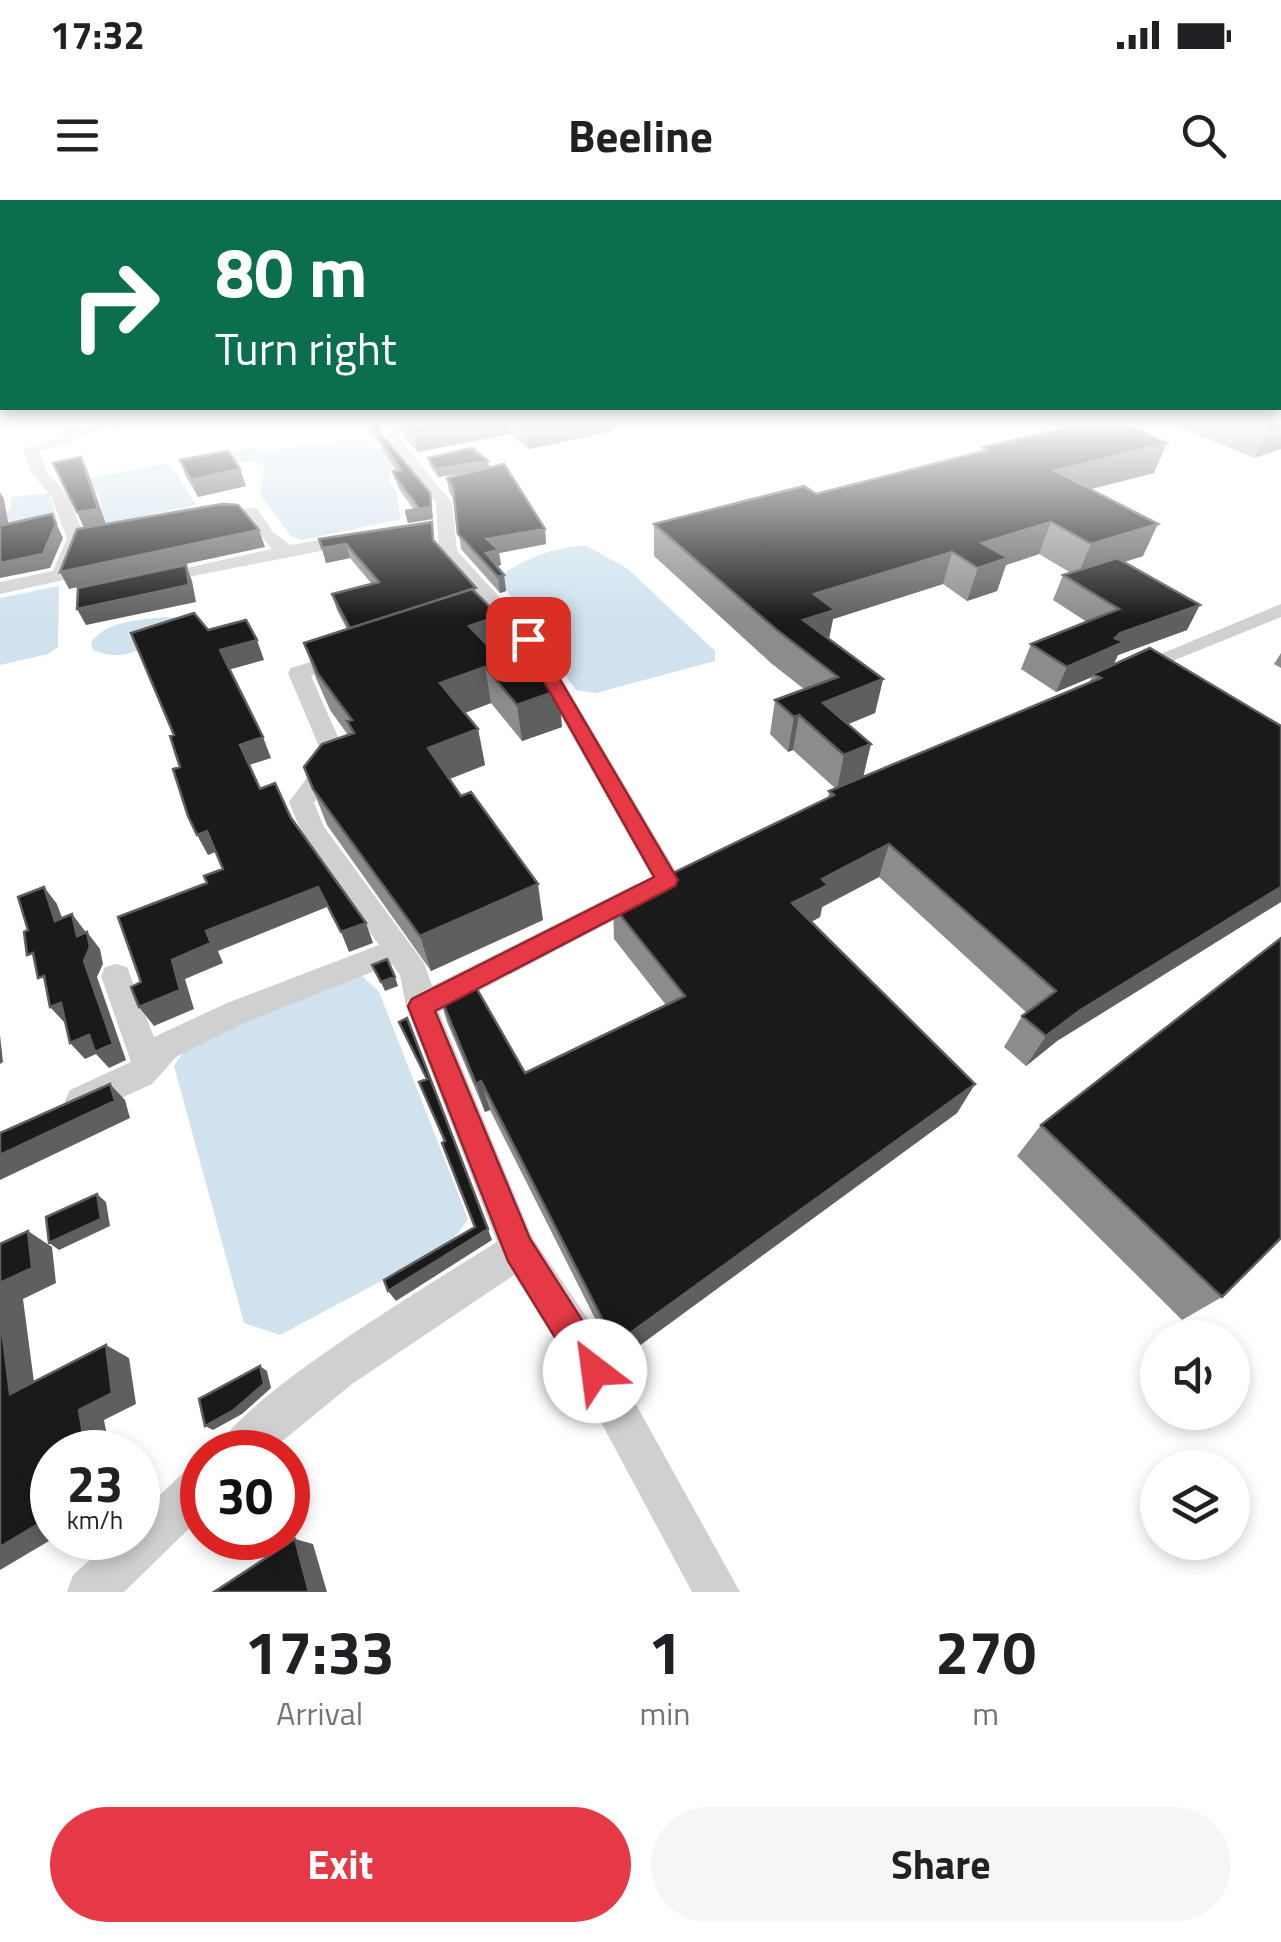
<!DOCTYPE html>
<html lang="en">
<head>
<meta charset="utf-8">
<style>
  body { margin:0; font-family:"Titillium Web",sans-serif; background:#f6f6f6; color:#202124; height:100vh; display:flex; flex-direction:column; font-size:38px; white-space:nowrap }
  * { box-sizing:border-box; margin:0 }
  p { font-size:32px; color:#757577 }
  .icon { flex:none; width:55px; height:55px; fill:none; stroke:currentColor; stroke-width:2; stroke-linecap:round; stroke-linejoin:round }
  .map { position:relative; height:1392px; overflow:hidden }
  .drawer { display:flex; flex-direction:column; background:#fff; flex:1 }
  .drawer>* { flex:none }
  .guide { position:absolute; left:0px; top:0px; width:1282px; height:210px; box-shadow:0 5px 15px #0003; background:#0b6e4f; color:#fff; overflow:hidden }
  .tools { position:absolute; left:1140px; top:1120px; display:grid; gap:20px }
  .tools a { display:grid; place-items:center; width:110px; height:110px; border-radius:50%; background:#fff; box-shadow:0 5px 15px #0003; font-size:50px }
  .speed { position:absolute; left:30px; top:1230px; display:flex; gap:20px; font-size:50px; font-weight:700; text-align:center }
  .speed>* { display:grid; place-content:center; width:130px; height:130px; border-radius:50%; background:#fff; box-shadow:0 5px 15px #0003; line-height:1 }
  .speed small { font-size:25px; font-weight:400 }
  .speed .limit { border:15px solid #d22; background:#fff; color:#111 }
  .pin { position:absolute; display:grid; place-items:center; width:85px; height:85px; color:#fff; margin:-42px; border-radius:20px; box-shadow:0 5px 15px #0006 }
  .me { position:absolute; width:110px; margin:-55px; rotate:330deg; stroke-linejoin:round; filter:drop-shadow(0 0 8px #0008) }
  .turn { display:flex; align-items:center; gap:35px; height:210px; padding:0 50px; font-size:45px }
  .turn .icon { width:130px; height:130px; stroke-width:2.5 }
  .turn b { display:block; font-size:70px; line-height:85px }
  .eta { display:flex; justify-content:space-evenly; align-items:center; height:170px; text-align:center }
  .eta b { font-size:60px; font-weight:700; line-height:70px }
  .action { display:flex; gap:20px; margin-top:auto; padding:20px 50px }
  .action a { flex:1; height:115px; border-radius:60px; background:#e63946; color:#fff; font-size:40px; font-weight:700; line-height:115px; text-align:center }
  .action a+a { background:#f6f6f6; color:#202124 }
  .status { display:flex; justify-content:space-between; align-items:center; height:70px; padding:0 50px; background:#fff; direction:ltr }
  .status svg { height:28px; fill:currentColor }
  header { display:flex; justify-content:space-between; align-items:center; height:130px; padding:0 50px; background:#fff; font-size:45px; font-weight:700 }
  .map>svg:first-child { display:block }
</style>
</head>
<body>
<div class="status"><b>17:32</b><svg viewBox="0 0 49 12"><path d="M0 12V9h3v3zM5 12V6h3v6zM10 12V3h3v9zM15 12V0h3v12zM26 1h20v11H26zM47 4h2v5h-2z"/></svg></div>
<header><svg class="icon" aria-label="menu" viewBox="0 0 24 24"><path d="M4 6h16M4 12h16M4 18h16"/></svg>Beeline<svg class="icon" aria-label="search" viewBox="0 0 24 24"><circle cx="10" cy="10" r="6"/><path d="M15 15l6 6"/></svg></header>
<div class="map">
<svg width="1281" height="1392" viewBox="0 0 1281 1392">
  <rect width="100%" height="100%" fill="#fff"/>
  <path fill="#cfe2ee" d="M363,238L369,247L380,246L391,267L389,283L396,291L401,319L302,340L291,336L260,294L264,266L256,261L218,265L215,256L248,248L271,250Z
    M169,263L196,305L105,324L99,296L85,279Z
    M49,293L58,323L0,334V319L10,310L12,297Z
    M587,346L628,369L715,451V461L596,493L576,490L498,378C520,360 558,345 587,346Z
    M59,386L58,447L48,454L0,465V398Z
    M166,417L176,418L179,423C153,444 127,465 93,450L91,442C108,420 141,420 166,417Z
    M362,776L379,792L468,1019L449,1045L280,1135L244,1123L174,866L192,839Z"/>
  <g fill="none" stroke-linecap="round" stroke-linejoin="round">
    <path fill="#d0d0d0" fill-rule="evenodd" d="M100,224H131L73,238L71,243L39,251L47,272L67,295L85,338L70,375L68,379L0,394V382L53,371L67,338L51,296L32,273L23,249L58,238L60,232Z
      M397,224H422L399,238L452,303L457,351L538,439L681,680L677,687H658L656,698L439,812L532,1037L592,1125L740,1392H692L564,1153L514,1075L352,1184L269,1252H216C234,1200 442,1077 497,1042L406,806L400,775L392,764L249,821L176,857L152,884L82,916L70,912L65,901L70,890L131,862L101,776L105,767L116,764L127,767L154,837L227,803L379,745L303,636L289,602L323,556L288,473L291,468L347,451L357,457L311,476L347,557L314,603L324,627L424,763L432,786L636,684H656L519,442L494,415L459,426L449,420L485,405L439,352L436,303L383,238Z
      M251,308L257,309L273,332L290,345L357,334L366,339L357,344L146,385V377L272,349L246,318L209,321L201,316L209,311Z
      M1281,404V417L1138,475H1124L1120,471Z
      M202,1264V1316L124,1392H67L73,1375L114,1338H138V1316L186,1270Z"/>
  </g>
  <path fill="#8c8c8c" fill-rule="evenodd" d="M369,224H378L380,232L430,293L433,319L408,323L405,311L414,310L399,289L393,271H396L382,250L381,244L372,235Z
    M402,224H629L613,228V231L529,249L510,234L418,252L405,239Z
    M1052,224H1140L1129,226L1154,273L1091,289L1143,356L1124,362L1187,430L1118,455L1113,465L1281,526V702L1057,841L1026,866L1004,847L1022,816L1027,813L879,677L822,707L820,717L811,722L975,884L957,913L617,1162L490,910L485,912L447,822L438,791L525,873L666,805L614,739L613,706L640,693V689L828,599L829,591L836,589L793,550L788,552L770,534L775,500L804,489L772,464L654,356V324L816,294L982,251L983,247L1062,229ZM1039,354L1071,373L1063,375L1053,400L1087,422L1031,444L1021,469L1056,492L1092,477L1088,484L863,577L848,524L875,513L883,479L829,439L833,419L943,384L967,401L997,391L1006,365Z
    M1171,224H1281L1255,258Z
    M428,258L488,261L489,267L545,329L546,344L499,353L501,365L497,366L504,375L506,391L500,393L461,349L455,301L449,292L447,278L470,272L438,277L430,266Z
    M180,260L246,286L198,297L186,277Z
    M319,339L435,341L477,395L499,416L504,451L496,454L562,527L522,541L491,503L465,513L478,529L485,565L449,579L543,720L431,771L327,625L304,567L348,535L330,510L316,478L304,443L347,429L337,410L332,394L372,384L350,358L326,363Z
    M1281,453V468L1274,464Z
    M1041,925L1222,1097L1182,1120L1017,956Z"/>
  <path fill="#5f5f5f" d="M470,224H509L510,234L418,252L415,234Z
    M564,224H629L613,228V231L529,249L527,232Z
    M1281,225V249L1255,258L1270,229Z
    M1167,243L1154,273L1044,301L1055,271Z
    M81,257L88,272L106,324L84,328L77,312Z
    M488,261L489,269L438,277L436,269Z
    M240,269L246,286L198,297L191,280Z
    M0,292L4,299L11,338L3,325L0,305Z
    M430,293L433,319L408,323L405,311L431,307Z
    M52,314L63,338L50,368L0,378V363Z
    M1051,322L1039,354L1006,365L997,391L967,401L978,368L982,343Z
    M1158,324L1143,356L1077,377L1091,344Z
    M545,329L546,344L499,353L501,365L490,368L486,353L487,339Z
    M259,330L265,347L69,389L60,372Z
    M346,344L350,358L326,363L322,348Z
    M952,352L943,384L833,419L828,443L803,420L814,394Z
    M186,365L192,381L196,402L86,425L77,409Z
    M504,375L506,391L500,393L498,377Z
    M1200,405L1187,430L1118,455L1112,468L1093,474L1092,477L1056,492L1067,467L1120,433Z
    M499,416L504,451L475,462L469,426Z
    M257,440L264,460L228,470L220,450Z
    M485,467L491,503L448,519L440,483Z
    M883,479L875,513L822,535L823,503Z
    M559,490L562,527L522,541L517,505Z
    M799,515L793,550L788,552L794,517Z
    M478,529L485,565L437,584L428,548Z
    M263,537L271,558L249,565L240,545Z
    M871,544L863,578L837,589L844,555Z
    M207,631L218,651L208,655L197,635Z
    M889,644L879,677L822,707L820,717L786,736L792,703L822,679Z
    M538,684L543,720L431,771L420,736Z
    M44,687L57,704L69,737L55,721Z
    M318,687L327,707L218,751L223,763L185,779L194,809L154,826L139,807L172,760L206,731Z
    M1281,687V702L1057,841L1026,866L1046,836L1079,811Z
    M72,714L85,731L90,749L87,732L100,749L103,764L97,777L126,860L109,868L96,854L85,859L70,843L84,761Z
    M366,723L373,743L349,752L341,732Z
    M395,777L398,786L385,791L381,782Z
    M61,803L76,819L65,823L50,807Z
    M0,835L3,862L0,864Z
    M481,881L490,910L485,912L476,884Z
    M110,884L125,900L130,918L0,980V955Z
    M975,884L957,913L617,1162L615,1144Z
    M97,994L106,1002L110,1026L59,1050L49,1043Z
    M488,1029L492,1040L396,1101L388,1091Z
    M28,1031L52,1047L56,1083L23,1099L37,1205L10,1194L0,1113V1083Z
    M106,1145L129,1158L136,1204L104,1220L110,1252H86L79,1210Z
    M260,1166L267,1171L271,1188L242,1214L213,1230L205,1226Z
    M52,1316V1338H54L0,1370V1347Z
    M295,1339L313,1344L327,1392H309Z"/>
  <path fill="#1a1a1a" stroke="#5f5f5f" stroke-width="2.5" d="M369,224H378V230L430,293L431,307L405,311L420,309L396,278L393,271L401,270L380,239L383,238Z
    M404,224H470L415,234Z
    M517,224H564L527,232Z
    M1084,224H1125L1167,243L1055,271L1158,324L1091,344L1051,322L982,343L1008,358L978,368L952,352L814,394L835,410L803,420L883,479L823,503L871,544L844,555L799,515L794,517L775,500L838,477L777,430L654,324L804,286L816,294L988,250L983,247Z
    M1257,224H1281V225L1270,229Z
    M472,248L488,261L436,269L428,258Z
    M228,251L240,269L191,280L180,260Z
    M81,257L98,309L77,312L53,263Z
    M504,264L545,329L487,339L499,350L486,353L504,375L498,377L458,334L453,288L447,278Z
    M222,304L238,305L259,330L60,372L77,329Z
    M0,305L3,325L52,314L56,324L43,354L0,363Z
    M432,322L433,340L476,388L350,428L332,394L379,382L346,344L322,348L319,339Z
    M1117,358L1200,405L1120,433L1115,438L1124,442L1067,467L1031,444L1119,409L1063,375Z
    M186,365L189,385L77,409L78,388Z
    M472,389L499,416L469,426L502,460L526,452L559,490L517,505L485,467L440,483L478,529L428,548L461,596L471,592L538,684L420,736L313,589L304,567L322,544L354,533L347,521L352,520L318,474L304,443Z
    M194,413L208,430L246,420L257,440L220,450L263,537L240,545L260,589L275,583L291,618L366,723L341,732L318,687L206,731L211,743L172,760L180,790L139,807L131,787L141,782L118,717L207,683L204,676L223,669L207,631L197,635L188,616L173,569L180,567L170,536L174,535L131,433Z
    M1150,448L1281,526V687L1079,811L1046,836L1022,816L1056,791L889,644L822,679L828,685L792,703L975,884L615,1144L481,881L476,884L438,791L470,777L525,873L685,796L613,706L643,692L640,689L834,595L829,591L1101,478L1093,474Z
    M44,687L55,721L72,714L77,736L87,732L90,747L84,761L113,844L95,852L89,835L70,843L61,803L50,807L44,776L38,778L33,753L27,755L24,732L28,730L18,697Z
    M1281,738V1038L1222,1097L1041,925Z
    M387,759L395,777L381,782L372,765Z
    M407,818L488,1029L388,1091L384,1080L475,1027L442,943L445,941L419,882L427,879L399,822Z
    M110,884L115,901L0,955V933Z
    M97,994L101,1019L49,1043L46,1017Z
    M28,1031L32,1068L0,1083V1044Z
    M0,1113L10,1194L106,1145L112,1193L79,1210L86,1252H52V1316L0,1347Z
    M260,1166L264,1184L234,1210L205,1226L199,1199Z
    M295,1339L309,1392H214Z"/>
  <linearGradient id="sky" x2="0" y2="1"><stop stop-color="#9ec6ea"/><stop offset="0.53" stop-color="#fff"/><stop offset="1" stop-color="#fff" stop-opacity="0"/></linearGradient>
  <rect width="1281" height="419" fill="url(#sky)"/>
  <path fill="#e63946" stroke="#96252e" stroke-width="2.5" d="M528,434L536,439L678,680L675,686L435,811L530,1039L607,1159L612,1171L607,1183L595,1188L583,1183L508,1061L408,806L412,799L654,677L520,439Z"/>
</svg>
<div class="tools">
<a><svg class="icon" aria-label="sound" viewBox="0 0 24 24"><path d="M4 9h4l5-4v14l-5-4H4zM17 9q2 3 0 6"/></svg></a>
<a><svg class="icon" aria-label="layers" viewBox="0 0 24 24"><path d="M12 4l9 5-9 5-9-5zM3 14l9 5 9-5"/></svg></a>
</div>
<div class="speed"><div>23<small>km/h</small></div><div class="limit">30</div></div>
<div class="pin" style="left:528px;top:439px;background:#d93025"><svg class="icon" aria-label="arrive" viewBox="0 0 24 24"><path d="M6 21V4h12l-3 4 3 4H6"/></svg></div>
<svg class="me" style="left:595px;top:1171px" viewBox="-20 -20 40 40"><circle r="19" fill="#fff"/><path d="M0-13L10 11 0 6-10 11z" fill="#e63946"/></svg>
<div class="guide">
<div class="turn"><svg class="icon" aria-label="right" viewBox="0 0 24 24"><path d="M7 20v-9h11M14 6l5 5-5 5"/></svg><div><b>80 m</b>Turn right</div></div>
</div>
</div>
<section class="drawer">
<div class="eta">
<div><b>17:33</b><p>Arrival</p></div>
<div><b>1</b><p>min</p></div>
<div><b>270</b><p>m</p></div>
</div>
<div class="action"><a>Exit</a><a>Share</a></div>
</section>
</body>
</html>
